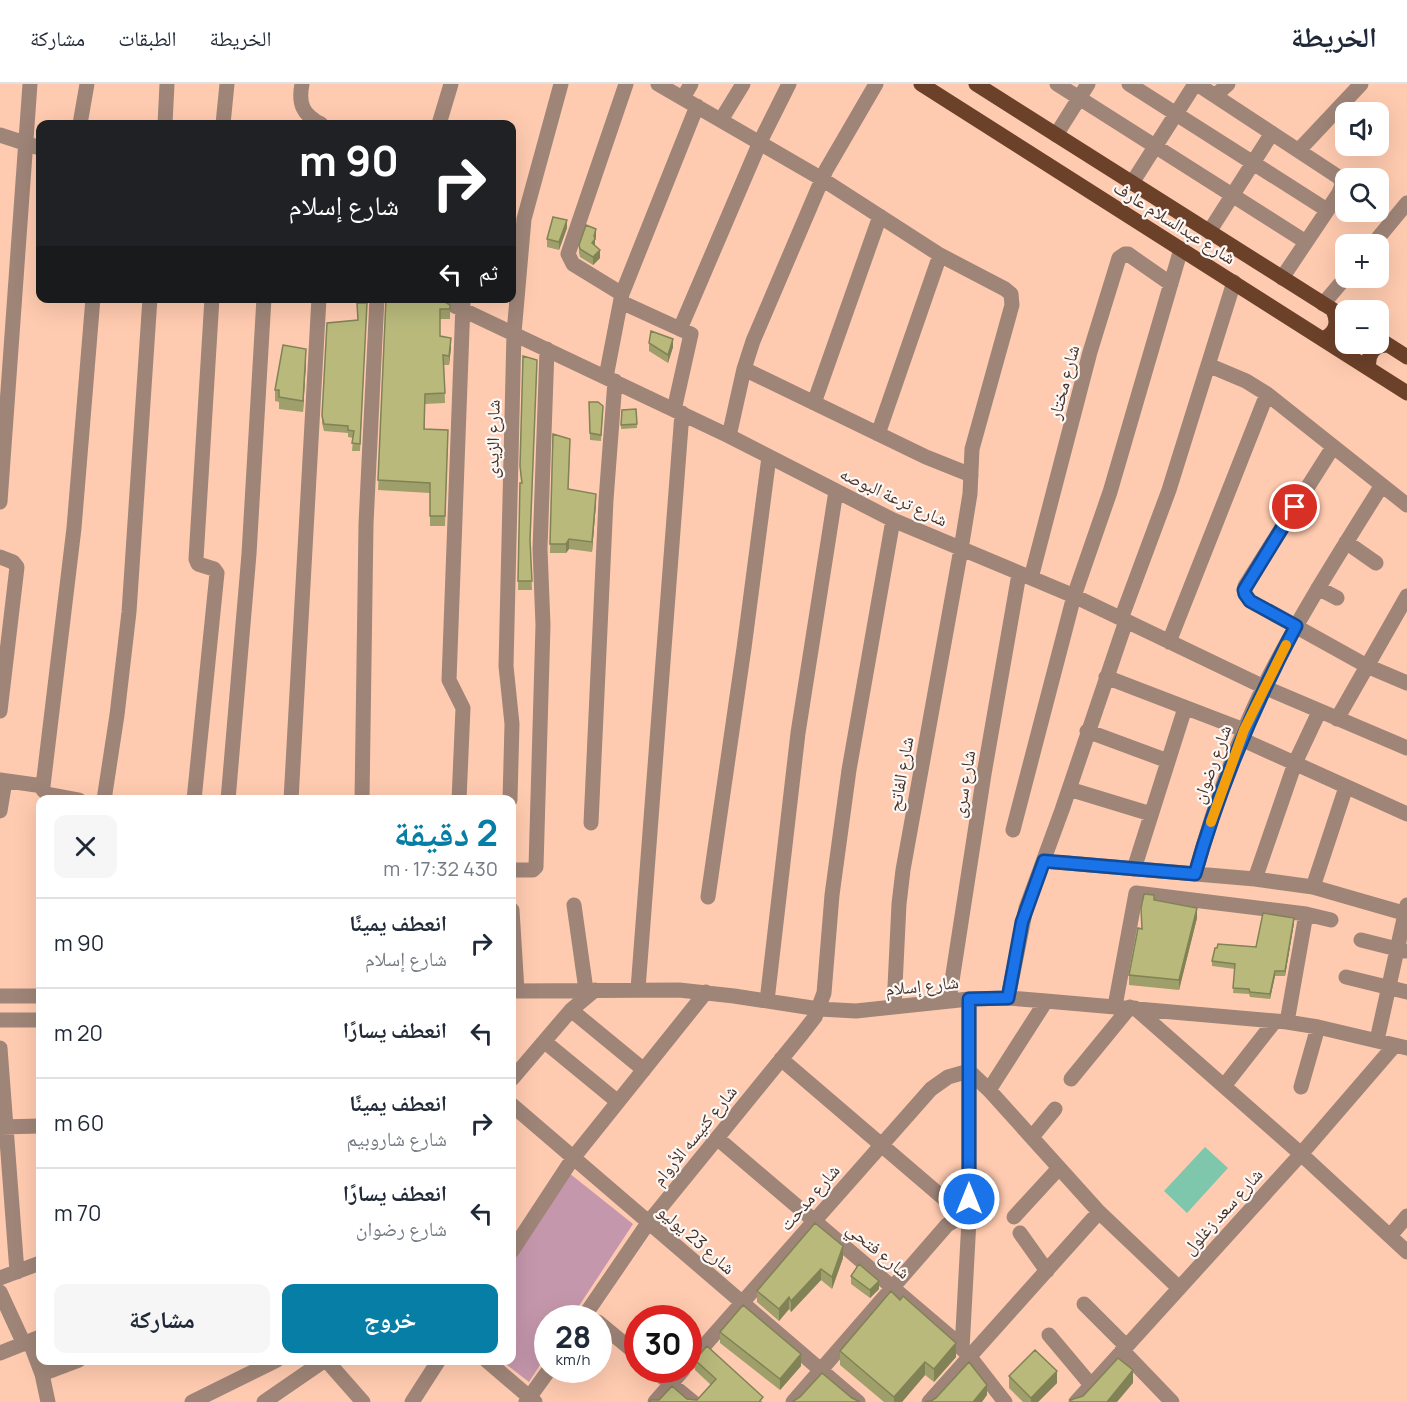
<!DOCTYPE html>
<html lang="ar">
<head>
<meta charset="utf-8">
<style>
  body { margin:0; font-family:Manrope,"Noto Naskh Arabic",sans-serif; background:#f6f6f7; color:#1f2937; direction:rtl; height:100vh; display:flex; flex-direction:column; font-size:22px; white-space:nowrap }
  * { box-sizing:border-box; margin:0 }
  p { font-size:20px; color:#747a83 }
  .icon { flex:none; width:33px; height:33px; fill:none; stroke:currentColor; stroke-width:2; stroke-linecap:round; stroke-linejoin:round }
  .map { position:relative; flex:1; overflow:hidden; direction:ltr }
  .details { position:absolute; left:36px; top:711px; width:480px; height:570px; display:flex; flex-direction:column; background:#fff; border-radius:12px; box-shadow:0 6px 24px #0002; direction:rtl }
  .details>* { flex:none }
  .banner { position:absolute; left:36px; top:36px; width:480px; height:183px; border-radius:12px; box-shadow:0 6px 24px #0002; direction:rtl; background:#202124; color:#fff; overflow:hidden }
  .fabs { position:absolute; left:1335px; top:18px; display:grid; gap:12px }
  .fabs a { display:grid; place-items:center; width:54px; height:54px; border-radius:12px; background:#fff; box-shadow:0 6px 24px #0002; font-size:30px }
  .speed { position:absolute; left:534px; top:1221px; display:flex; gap:12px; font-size:30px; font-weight:700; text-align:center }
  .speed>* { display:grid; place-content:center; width:78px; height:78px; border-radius:50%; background:#fff; box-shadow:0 6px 24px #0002; line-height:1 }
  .speed small { font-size:15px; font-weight:400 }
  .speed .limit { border:9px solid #d22; background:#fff; color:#111 }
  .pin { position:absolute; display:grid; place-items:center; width:51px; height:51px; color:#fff; margin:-26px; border:3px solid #fff; border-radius:50%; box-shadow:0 2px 6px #0007 }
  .me { position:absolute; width:66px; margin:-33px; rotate:0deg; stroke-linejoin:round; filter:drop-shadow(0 0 4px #0008) }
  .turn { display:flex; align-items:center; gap:21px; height:126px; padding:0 18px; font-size:27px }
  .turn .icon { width:78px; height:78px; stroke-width:2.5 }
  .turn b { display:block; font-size:42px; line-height:51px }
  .then { display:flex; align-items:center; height:57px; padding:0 18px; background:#0003; gap:12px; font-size:22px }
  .round { display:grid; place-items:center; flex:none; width:63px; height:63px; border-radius:12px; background:#f6f6f7 }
  .head { display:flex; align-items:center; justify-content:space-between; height:102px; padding:0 18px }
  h1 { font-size:36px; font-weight:700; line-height:45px; color:#067ea5 }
  .cta { display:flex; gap:12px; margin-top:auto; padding:12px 18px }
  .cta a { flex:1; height:69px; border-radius:12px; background:#067ea5; color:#fff; font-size:24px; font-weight:700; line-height:69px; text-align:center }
  .cta a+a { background:#f6f6f7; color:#1f2937 }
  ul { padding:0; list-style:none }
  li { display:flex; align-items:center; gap:18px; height:90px; padding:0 18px; border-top:2px solid #e0e1e3 }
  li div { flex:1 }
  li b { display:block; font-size:22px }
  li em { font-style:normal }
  header { display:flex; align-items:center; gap:36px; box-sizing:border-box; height:84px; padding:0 30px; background:#fff; border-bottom:2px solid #e0e1e3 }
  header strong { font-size:28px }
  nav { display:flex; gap:33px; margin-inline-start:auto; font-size:21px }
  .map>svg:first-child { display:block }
</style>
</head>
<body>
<header>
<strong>الخريطة</strong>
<nav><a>الخريطة</a><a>الطبقات</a><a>مشاركة</a></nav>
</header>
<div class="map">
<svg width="1407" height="1318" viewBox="0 0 1407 1318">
  <rect width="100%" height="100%" fill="#ffcbb0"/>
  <path fill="#c597ac" d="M569,1089L633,1140L571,1234H548L547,1270L529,1298L502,1277L512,1276V1175Z"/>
  <path fill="#7ec6ac" d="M1205,1063L1228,1084L1187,1129L1164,1107Z"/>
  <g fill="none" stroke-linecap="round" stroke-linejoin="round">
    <path stroke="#9f8578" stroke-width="15" d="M302,0C298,20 303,31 321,40
      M658,0L822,95L940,171L1005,205L1011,210L1012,221L972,365L970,410L961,465L903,786L899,820L894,923
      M1057,0L1306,158
      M1129,0L1327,126
      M1197,0L1340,94L1342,101L1339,109L1282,194
      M1215,12L1228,0
      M683,14L691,0
      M721,36L743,0
      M80,40L87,0
      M165,40L167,0
      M223,40L227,0
      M439,40L451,0
      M0,51L40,64
      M1056,51L1088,0
      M1299,66L1361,0
      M1132,99L1195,0
      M1209,148L1272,49
      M1373,160L1407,119
      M622,210L573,180L568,170L626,0
      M438,214L729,352L893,436L1074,512L1264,603L1407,664
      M621,218L691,250L674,326
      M1323,220L1346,193
      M680,245L760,58L789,0
      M1208,281L1246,297L1267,310L1407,421
      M744,285L926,373L971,391
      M606,293L622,210L697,22
      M814,319L880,132
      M878,350L940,171
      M729,352L744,285L753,257L826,86L876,0
      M1333,363L1245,502V510L1250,517L1367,582L1407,599
      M0,418L30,0
      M1346,458L1376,479
      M0,473L13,478L17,483L0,627
      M1031,494L1090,268L1119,174L1125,170H1128L1171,200
      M1318,504L1337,514
      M1121,535L1169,406L1234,198
      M1169,558L1267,310
      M1106,593L1244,646
      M1337,635L1407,512
      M1087,647L1168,677
      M1241,655L1407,730
      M0,696L43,702
      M1069,705L1151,730
      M79,716L47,710L43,706V702L74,444L93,214
      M104,716L117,631L129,528L150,214
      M194,716L217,489L214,485L198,480L196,475L212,214
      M228,716L249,470L264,214
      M291,716L319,214
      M362,716L366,440L377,214
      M459,716L463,624L449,596L463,219
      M510,716L512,640L506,582L514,249L524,135L561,0
      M0,727L5,697
      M591,739L606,416L615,297
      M1013,746L1074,512L1110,408L1181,165
      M1044,777L1255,795L1313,803L1407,830
      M1134,785L1185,624
      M512,786H533L536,783L543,541L540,465L547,265
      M1195,790C1213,726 1235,661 1264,602C1299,532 1341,467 1382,401
      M1255,795L1295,679L1319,628
      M1313,803L1346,703
      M708,813L744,564L769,373
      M574,821L586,906
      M512,826L517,907
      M1361,856L1405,867
      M1346,893L1407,908
      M638,905L682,329
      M512,907L679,906L734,912L819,925L856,927L969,915L1008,914L1046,917L1287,938L1318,943L1407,964
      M0,912H40
      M1008,914L1026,824L1062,726L1126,537
      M949,916L984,690L1019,490
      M767,917L798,649L836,407
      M1115,922L1136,809L1306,830
      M1135,924L1301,1070L1407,1168
      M571,926L644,986
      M0,936H40
      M1287,938L1306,830L1331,836
      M1377,956L1407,821
      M545,958L618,1018
      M0,964L17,1188
      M781,975L969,1136
      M512,995L571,926L595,906
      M1071,995L1130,923
      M1224,1002L1275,937
      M1301,1003L1318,943
      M989,1006L1046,917
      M512,1021L858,1318
      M0,1043L40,1042
      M1032,1053L1055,1025
      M717,1054L953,1255L970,1273L1005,1318
      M1014,1133L1059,1084
      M1020,1149L1047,1187
      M1390,1152L1407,1132
      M512,1167L573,1074L706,908
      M0,1194L40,1179
      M0,1208L24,1260
      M1084,1220L1126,1262
      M583,1234L648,1139L801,951L815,933L824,909L832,811L849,686L893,436
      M598,1238L638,1271
      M1049,1251L1091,1301
      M30,1258L42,1290L48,1318
      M962,1265L969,1136V915
      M1122,1266L1172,1318
      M0,1269L40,1253
      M326,1276L363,1318
      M486,1276L535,1318
      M688,1280L931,1005L948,993L969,987L989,1006L1099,1128L1179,1204
      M654,1286L693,1318
      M42,1290L79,1276
      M192,1318L277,1276
      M264,1318L325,1276
      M412,1318L439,1276
      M526,1318L549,1286
      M655,1318L683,1286
      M793,1318L947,1141L957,1135L969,1136
      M929,1318L1099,1128
      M1076,1318L1301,1070L1395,961"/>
    <path stroke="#6c4129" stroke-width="15" d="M921,0L1407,309
      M976,0L1346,234
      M1323,255C1336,249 1339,239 1333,226
      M1379,255L1407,273
      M1369,284C1367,270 1374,261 1388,261"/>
  </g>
  <path fill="#9e9f6a" d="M567,144L559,166L547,163V155Z
    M596,153L595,156V162L600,174L593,181L580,173L579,169V161Z
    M386,214L450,221V235H440V252L451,264L449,281H444L445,319L425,320V345L448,346L445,442H430V409L378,406Z
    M367,219L360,367H352L353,354L348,353V349L324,347L322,339V332L357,236Z
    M649,259L673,263L668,279L649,267Z
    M306,277L303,328L279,325V318L275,317V306Z
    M589,318L603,328L601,357L590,356Z
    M636,325L637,344L621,345L622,326Z
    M553,350L570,364L568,405L596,419L592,468L569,465L566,469H550Z
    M520,382L530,460L532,506H518L520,399H521Z
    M1154,816L1197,834L1179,906L1129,901V891Z
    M1294,839L1285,892H1275L1270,915L1250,913L1249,910L1233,909L1235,885L1212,882V877L1217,864L1256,863Z
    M843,1174L832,1205L821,1196L791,1228L789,1225L779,1237L757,1218V1207Z
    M851,1192L879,1205L870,1214L851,1200Z
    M720,1248L801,1282L780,1306L720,1259Z
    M840,1267L956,1273L934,1298L925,1291L902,1318H884L840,1281Z
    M695,1276L763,1318L659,1316L687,1315L697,1316L711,1301L695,1286Z
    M1009,1292L1057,1299L1038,1318H1023L1009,1304Z"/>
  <path fill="#818256" d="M567,136V144L559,166V158Z
    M596,145V153L595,156V162L592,159Z
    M600,166V174L593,181V173Z
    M451,254V264L449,281V272Z
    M673,255V263L668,279V271Z
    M306,265V277L303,328V317Z
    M596,410V419L592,468V458Z
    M569,455V465L566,469V460Z
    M1197,824V834L1179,906V896Z
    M1294,834V839L1285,892V887Z
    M1275,887V892L1270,915V910Z
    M843,1162V1174L832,1205V1193Z
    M821,1185V1196L791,1228V1217Z
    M879,1197V1205L870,1214V1206Z
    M789,1213V1225L779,1237V1225Z
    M956,1259V1273L934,1298V1285Z
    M801,1270V1282L780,1306V1295Z
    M925,1278V1291L902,1318H894V1313Z
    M1133,1286V1299L1117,1318H1107Z
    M1057,1287V1299L1038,1318H1031V1314Z
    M987,1301V1311L982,1318H973Z"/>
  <path fill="#b8b97b" stroke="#818256" stroke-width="1.5" d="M553,133L567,136L559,158L547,155Z
    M586,141L596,145L594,152L595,155L592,159L600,166L593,173L580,165L579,161Z
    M386,214H438L450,221V225H440V252L451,254L449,272L443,271L445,309L425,310L424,345L448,346L445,432H430V399L378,396Z
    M357,219H367L360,360L352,359L354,347L348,346V342L324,340L322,332L327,239L358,236Z
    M651,247L673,255L668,271L649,259Z
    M283,261L306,265L303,317L279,313V306H275Z
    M523,272L537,276L530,456L532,497H518L520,399H522L520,382Z
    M589,318H598L603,322L601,351L590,349Z
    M636,325L637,340L621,341L622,326Z
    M553,350L570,355L568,405L596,410L592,458L569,455L566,460H550Z
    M1144,810L1154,811V816L1197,824L1179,896L1129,891L1138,844L1142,845L1141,824Z
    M1263,829L1294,834L1285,887H1275L1270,910L1250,908L1249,905L1233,904L1235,880L1212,877L1215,864H1217L1218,860L1256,863Z
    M815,1139L843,1162L832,1193L821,1185L791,1217L789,1213L779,1225L757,1207Z
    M859,1180L879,1197L870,1206L851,1192Z
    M891,1207L900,1216L903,1212L956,1259L934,1285L925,1278L894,1313L840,1267Z
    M743,1221L801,1270L780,1295L720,1248Z
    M707,1262L763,1313L759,1318H649L651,1316H659L672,1302L687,1315L697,1316L716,1295L695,1276Z
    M1035,1266L1057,1287L1031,1314L1009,1292Z
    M1118,1274L1133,1286L1107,1318H1073L1070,1316L1083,1312Z
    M969,1278L987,1301L973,1318H925L926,1317H931L936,1314Z
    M822,1289L852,1314L860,1318H792L800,1313Z"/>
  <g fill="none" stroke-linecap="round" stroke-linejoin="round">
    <defs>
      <path id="route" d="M969,1115V915L1008,914L1022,838L1044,777L1195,790C1220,701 1253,623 1296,542L1250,517L1245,510L1244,506L1295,423"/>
    </defs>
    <use href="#route" stroke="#114b97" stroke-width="15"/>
    <use href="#route" stroke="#1a73e8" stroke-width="10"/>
    <path stroke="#f59e0b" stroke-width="10" d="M1211,738L1244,646L1286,561"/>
  </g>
  <g text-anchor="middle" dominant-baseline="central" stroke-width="4.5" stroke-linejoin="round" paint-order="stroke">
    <g font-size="18" fill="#473328" stroke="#fdf8f5">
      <text transform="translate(1175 138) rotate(32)">شارع عبدالسلام عارف</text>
      <text transform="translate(1063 298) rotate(-75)">شارع مختار</text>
      <text transform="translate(492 355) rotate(-89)">شارع الزيدى</text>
      <text transform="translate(894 412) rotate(25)">شارع ترعة البوصه</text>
      <text transform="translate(1211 680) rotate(-70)">شارع رضوان</text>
      <text transform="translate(900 690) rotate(-80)">شارع الفاتح</text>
      <text transform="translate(963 700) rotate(-81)">شارع سرى</text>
      <text transform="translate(922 901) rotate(-6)">شارع إسلام</text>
      <text transform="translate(694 1051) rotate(-51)">شارع كنيسه الأروام</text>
      <text transform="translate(809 1113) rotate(-49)">شارع مدحت</text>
      <text transform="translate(1222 1127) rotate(-48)">شارع سعد زغلول</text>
      <text transform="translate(697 1155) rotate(41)">شارع 23 يوليو</text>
      <text transform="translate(879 1166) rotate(40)">شارع فتحي</text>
    </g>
  </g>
</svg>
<div class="fabs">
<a><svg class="icon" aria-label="sound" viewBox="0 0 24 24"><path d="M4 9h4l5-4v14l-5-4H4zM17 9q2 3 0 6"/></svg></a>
<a><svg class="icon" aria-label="search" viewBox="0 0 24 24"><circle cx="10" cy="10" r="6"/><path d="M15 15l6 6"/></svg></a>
<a>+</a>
<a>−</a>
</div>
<div class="speed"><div>28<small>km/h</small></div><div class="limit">30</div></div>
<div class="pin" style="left:1295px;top:423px;background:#d93025"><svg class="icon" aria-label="arrive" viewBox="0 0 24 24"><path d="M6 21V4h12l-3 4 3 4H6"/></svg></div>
<svg class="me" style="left:969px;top:1115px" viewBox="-20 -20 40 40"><circle r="17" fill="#1a73e8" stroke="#fff" stroke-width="3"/><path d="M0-11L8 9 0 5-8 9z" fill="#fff"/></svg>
<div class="banner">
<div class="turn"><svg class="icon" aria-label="right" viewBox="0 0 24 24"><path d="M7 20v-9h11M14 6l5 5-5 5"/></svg><div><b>90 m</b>شارع إسلام</div></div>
<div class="then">ثم<svg class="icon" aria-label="left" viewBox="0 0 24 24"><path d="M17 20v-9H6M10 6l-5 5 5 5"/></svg></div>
</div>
<section class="details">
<div class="head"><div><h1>2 دقيقة</h1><p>430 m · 17:32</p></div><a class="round"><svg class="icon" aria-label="close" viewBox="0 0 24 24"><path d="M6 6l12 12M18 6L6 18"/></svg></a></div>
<ul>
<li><svg class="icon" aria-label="right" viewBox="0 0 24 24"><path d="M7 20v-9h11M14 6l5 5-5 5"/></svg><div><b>انعطف يمينًا</b><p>شارع إسلام</p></div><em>90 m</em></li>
<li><svg class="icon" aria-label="left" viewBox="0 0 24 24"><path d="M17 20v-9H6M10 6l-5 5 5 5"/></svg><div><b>انعطف يسارًا</b></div><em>20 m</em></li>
<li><svg class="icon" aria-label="right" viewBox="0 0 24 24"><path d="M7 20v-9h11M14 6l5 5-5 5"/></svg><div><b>انعطف يمينًا</b><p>شارع شاروبيم</p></div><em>60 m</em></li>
<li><svg class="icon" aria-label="left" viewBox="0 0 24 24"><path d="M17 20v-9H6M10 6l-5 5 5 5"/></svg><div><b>انعطف يسارًا</b><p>شارع رضوان</p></div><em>70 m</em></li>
</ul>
<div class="cta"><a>خروج</a><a>مشاركة</a></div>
</section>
</div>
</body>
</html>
